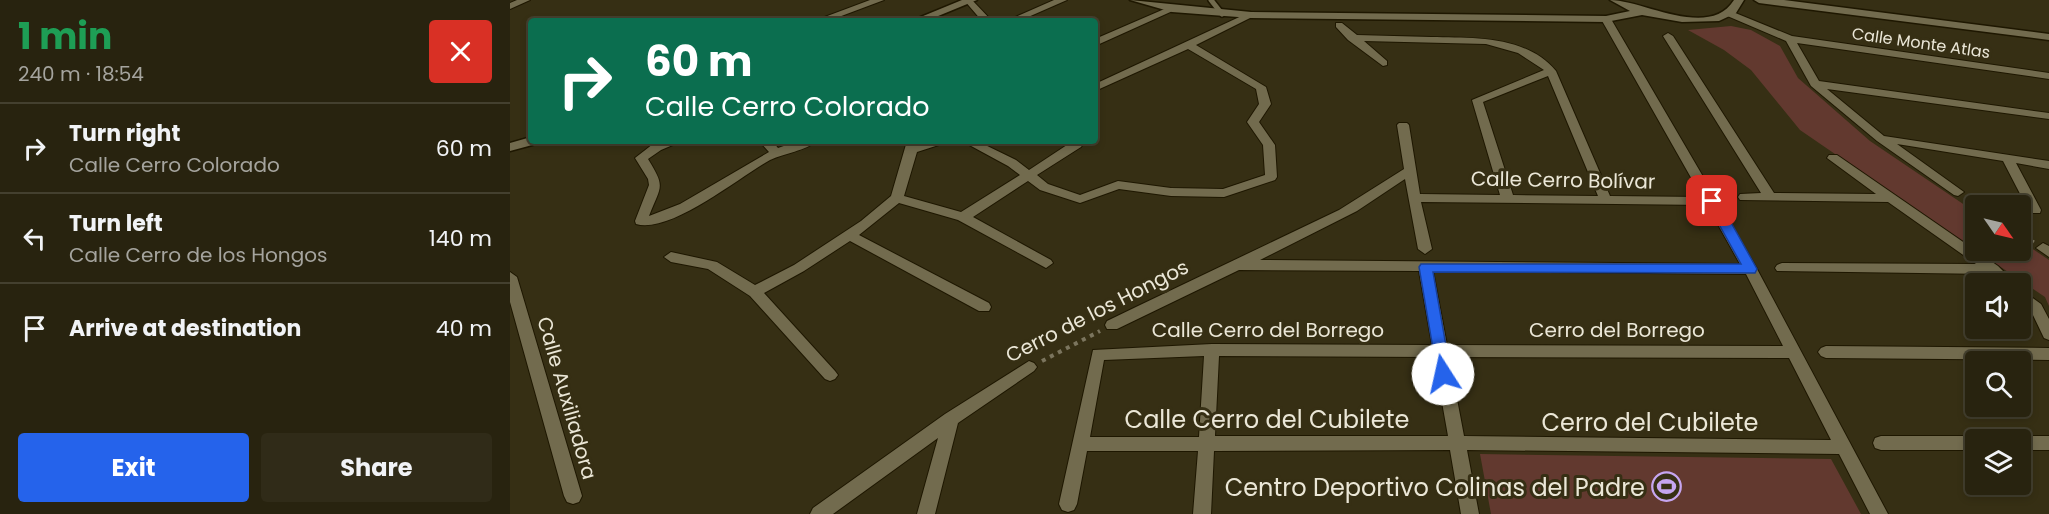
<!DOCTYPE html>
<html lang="en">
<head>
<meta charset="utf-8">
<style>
  body { margin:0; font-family:Poppins,sans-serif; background:#302b18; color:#f1f3f6; height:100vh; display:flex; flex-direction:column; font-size:22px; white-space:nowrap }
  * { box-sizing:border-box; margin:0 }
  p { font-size:20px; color:#a5a49e }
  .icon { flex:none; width:33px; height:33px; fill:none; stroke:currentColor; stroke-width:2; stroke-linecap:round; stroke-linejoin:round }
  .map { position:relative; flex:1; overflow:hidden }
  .panel { display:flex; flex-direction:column; background:#28230f; width:510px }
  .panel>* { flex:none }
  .guide { position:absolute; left:18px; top:18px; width:570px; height:126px; border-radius:6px; box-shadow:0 3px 9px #0003,0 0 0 2px #44402f; background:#0b6e4f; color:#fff; overflow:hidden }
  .needle { width:39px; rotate:124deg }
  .controls { position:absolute; left:1455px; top:195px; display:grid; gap:12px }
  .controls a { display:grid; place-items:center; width:66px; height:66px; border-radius:6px; background:#28230f; box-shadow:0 3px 9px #0003,0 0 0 2px #44402f; font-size:30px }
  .pin { position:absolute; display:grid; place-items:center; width:51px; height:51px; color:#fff; margin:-26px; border-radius:12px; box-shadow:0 3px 9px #0006 }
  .me { position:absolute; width:66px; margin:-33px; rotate:350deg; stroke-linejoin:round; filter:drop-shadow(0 0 4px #0008) }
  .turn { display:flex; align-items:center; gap:21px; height:126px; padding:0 18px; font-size:27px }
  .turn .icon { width:78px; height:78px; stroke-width:2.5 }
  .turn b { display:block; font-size:42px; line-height:51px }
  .round { display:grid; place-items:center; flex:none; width:63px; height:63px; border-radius:6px; background:#302b18 }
  .summary { display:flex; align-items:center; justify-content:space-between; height:102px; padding:0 18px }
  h1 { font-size:36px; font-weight:700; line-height:45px; color:#1e9e55 }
  .primary-button { display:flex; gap:12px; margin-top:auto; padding:12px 18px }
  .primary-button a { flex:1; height:69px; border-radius:6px; background:#2563eb; color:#fff; font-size:24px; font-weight:700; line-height:69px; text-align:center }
  .primary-button a+a { background:#302b18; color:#f1f3f6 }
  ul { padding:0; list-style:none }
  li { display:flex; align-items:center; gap:18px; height:90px; padding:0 18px; border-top:2px solid #44402f }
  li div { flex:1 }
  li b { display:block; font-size:22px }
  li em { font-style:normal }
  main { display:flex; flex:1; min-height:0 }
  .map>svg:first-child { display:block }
</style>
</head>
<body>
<main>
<section class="panel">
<div class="summary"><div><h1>1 min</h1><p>240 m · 18:54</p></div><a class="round" style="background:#d93025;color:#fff"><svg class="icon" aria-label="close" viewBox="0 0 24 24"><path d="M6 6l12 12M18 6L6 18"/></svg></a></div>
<ul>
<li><svg class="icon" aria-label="right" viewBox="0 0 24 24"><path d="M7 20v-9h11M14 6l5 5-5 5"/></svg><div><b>Turn right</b><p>Calle Cerro Colorado</p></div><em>60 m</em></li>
<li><svg class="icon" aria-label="left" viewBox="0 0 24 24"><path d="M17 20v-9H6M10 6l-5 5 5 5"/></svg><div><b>Turn left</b><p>Calle Cerro de los Hongos</p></div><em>140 m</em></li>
<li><svg class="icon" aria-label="arrive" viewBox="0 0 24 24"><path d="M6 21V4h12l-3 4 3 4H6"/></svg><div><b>Arrive at destination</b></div><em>40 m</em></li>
</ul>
<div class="primary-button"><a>Exit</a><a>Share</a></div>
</section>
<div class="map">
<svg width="1539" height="514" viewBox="0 0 1539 514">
  <rect width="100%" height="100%" fill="#362f14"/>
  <path fill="#62392f" d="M1221,26L1241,30L1270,46L1288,78L1360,141L1465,212V250L1290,130L1241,70L1214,50L1178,30Z
    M1511,241L1539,260V306L1535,297L1467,251L1510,250Z
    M970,454L1321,459L1351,514H981Z"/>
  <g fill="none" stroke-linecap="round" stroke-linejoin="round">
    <defs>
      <path id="service" d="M701,0L712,14"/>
      <path id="minor" d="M7,0H20L0,9V3Z
        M360,0H374L318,21H304Z
        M454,0H462L482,21H472Z
        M544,0H557L509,21H496Z
        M659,7L667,9L585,46V39Z
        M1218,10L1282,36L1539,73V79L1287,43L1309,81L1539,113V119L1317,89L1374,136L1539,161V169L1506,163L1531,210L1530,213H1520L1493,161L1387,144L1454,192L1448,196L1444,195L1367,141L1301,86L1276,41L1215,15L1213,13Z
        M738,13L746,15L686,45L756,87L761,104L749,122L765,145L767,177L765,180L714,197L661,196L609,189L570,203L530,190L518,181L463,217L541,260L543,263L536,268L448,220L389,203L349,235L479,303L481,307L479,311H469L340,241L294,271L254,293L325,371L328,375L325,379L320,381L315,379L240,296L198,269L161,262L154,257L161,252L207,262L245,285L284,265L351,221L381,196L397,141H409L408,144L419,141H437L435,143L407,152L394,196L451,212L510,175L498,166L452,141H467L506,160L519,170L563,141H571L573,144L571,147L527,175L538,184L570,195L608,181L661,188L713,189L755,175L753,145L737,122L749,104L746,89L678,49L585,91V84Z
        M1096,16L1101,19L1247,269L1378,514H1360L1329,454L957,450L969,514H951L940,450L704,451L701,514H683L688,451H577L567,504L564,510L558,512L552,510L549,504L583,350L702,344L922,345L909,271L729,270L607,329H597L595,325L597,321L626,307L829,210L894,169L887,125L889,123H897L899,125L910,194L990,195L962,100L1034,70L1008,53L976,44L854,41L877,61V65L873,66L838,40L826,27V23H832L847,35C871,36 896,36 921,37C963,38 1016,35 1046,71L1100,196L1192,197L1091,19ZM1038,76L1088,196L1003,195L973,102ZM895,179L908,249L915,254L922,249L911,202L1197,205L1230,264L750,260L847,211ZM923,271L1236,274L1273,346L937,345ZM694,356L689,437H580L594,360ZM709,356L924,357L938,436H705ZM939,357L1279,358L1321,440L954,436Z
        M1158,33L1163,36L1264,193L1366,194L1317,158L1319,155H1327L1488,266L1506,284H1490L1480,274L1267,271L1265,268L1267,265L1272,263L1466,264L1378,202L1230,200L1228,197L1230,194L1251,193L1153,36Z
        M154,141H172L151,150L138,159C156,188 151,185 139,216L170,204L259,152L249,141H262L268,148L288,141H307C297,150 273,154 260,160C229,177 161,234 126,224L125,221L139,185L138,179L125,158L143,144Z
        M1533,243L1539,246V257L1526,248Z
        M0,272L7,277L72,496L69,502L63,504L57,502L54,496L0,302Z
        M1510,289L1531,304L1539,319V340L1534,338L1521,311L1510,303Z
        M1316,346L1539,348V360L1316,358L1311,356L1308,352L1311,348Z
        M519,361L524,363L527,367L524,371L448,423L425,514H407L428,438L323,514H300L303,508L435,414Z
        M1371,436H1466L1473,440H1466V450H1371L1365,448L1363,443L1365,438Z
        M1510,436H1539V450H1510V440H1503Z"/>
      <path id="tertiary" d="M452,0H467L416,21H401Z
        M620,0L741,12L1096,16L1120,11L1100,0C1133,0 1199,40 1224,0H1234L1226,13L1209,21L1172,22L1132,15L1096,22L741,18L662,12Z
        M1244,0H1274L1539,34V40L1249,3Z
        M21,137V141H27L26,144L0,151V143Z"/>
    </defs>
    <use href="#service" stroke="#1e1700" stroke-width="8"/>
    <use href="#minor" stroke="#1e1700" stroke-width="2"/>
    <use href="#tertiary" stroke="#1e1700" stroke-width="3"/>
    <path stroke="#7b755e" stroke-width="3" stroke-dasharray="3 4.5" stroke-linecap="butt" d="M1458,198L1469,206
      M1510,233L1524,242"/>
    <path stroke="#7b755e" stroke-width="4" stroke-dasharray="4 5" stroke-linecap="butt" d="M532,361L590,331"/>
    <use href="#service" stroke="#726b4e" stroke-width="5"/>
    <use href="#minor" fill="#726b4e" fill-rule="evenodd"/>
    <use href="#tertiary" fill="#726b4e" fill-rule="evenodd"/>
  </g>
  <path fill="#2563eb" stroke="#184099" stroke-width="1.5" d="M1202,197L1209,201L1247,269L1245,273L923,272L941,374L939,378L933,380L928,378L909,267L911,264H1231L1196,201Z"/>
  <defs>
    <symbol id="stadium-ring" viewBox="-11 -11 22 22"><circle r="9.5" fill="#362f14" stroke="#c6a6f0" stroke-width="1.5"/><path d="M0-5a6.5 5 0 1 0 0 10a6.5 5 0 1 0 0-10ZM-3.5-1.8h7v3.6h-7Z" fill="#c6a6f0"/></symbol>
  </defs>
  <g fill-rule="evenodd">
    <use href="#stadium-ring" x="1140" y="470" width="33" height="33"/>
  </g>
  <g text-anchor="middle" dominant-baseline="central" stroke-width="6" stroke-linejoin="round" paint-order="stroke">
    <g font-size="16" fill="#ebe7d7" stroke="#362f14">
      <text transform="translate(1411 43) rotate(8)">Calle Monte Atlas</text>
    </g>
    <g font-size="20" fill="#ebe7d7" stroke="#362f14">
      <text transform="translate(1053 180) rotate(1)">Calle Cerro Bolívar</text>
      <text transform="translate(587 311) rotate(-27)">Cerro de los Hongos</text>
      <text x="758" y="330">Calle Cerro del Borrego</text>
      <text x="1107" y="330">Cerro del Borrego</text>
      <text transform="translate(57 398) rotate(74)">Calle Auxiliadora</text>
    </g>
    <g font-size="24" fill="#ebe7d7" stroke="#362f14">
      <text x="757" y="419">Calle Cerro del Cubilete</text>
      <text x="1140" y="422">Cerro del Cubilete</text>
    </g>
    <g font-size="24" fill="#ebe7d7" stroke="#362f14" text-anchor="end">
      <text x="1135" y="487">Centro Deportivo Colinas del Padre</text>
    </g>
  </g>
</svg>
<div class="controls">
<a><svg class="needle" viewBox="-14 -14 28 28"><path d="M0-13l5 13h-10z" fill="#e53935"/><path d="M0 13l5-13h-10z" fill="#a5a49e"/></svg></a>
<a><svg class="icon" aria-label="sound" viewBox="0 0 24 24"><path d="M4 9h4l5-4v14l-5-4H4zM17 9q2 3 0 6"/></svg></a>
<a><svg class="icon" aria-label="search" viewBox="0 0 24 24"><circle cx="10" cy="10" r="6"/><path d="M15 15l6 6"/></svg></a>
<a><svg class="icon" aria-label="layers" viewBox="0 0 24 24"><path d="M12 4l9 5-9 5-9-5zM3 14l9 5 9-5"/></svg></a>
</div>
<div class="pin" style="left:1202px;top:201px;background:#d93025"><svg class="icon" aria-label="arrive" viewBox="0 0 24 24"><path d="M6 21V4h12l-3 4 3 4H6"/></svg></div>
<svg class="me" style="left:933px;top:374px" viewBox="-20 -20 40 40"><circle r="19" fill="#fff"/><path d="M0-13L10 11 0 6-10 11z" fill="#2563eb"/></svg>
<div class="guide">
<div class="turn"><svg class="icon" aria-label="right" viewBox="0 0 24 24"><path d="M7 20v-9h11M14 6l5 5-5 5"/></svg><div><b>60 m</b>Calle Cerro Colorado</div></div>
</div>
</div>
</main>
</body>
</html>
